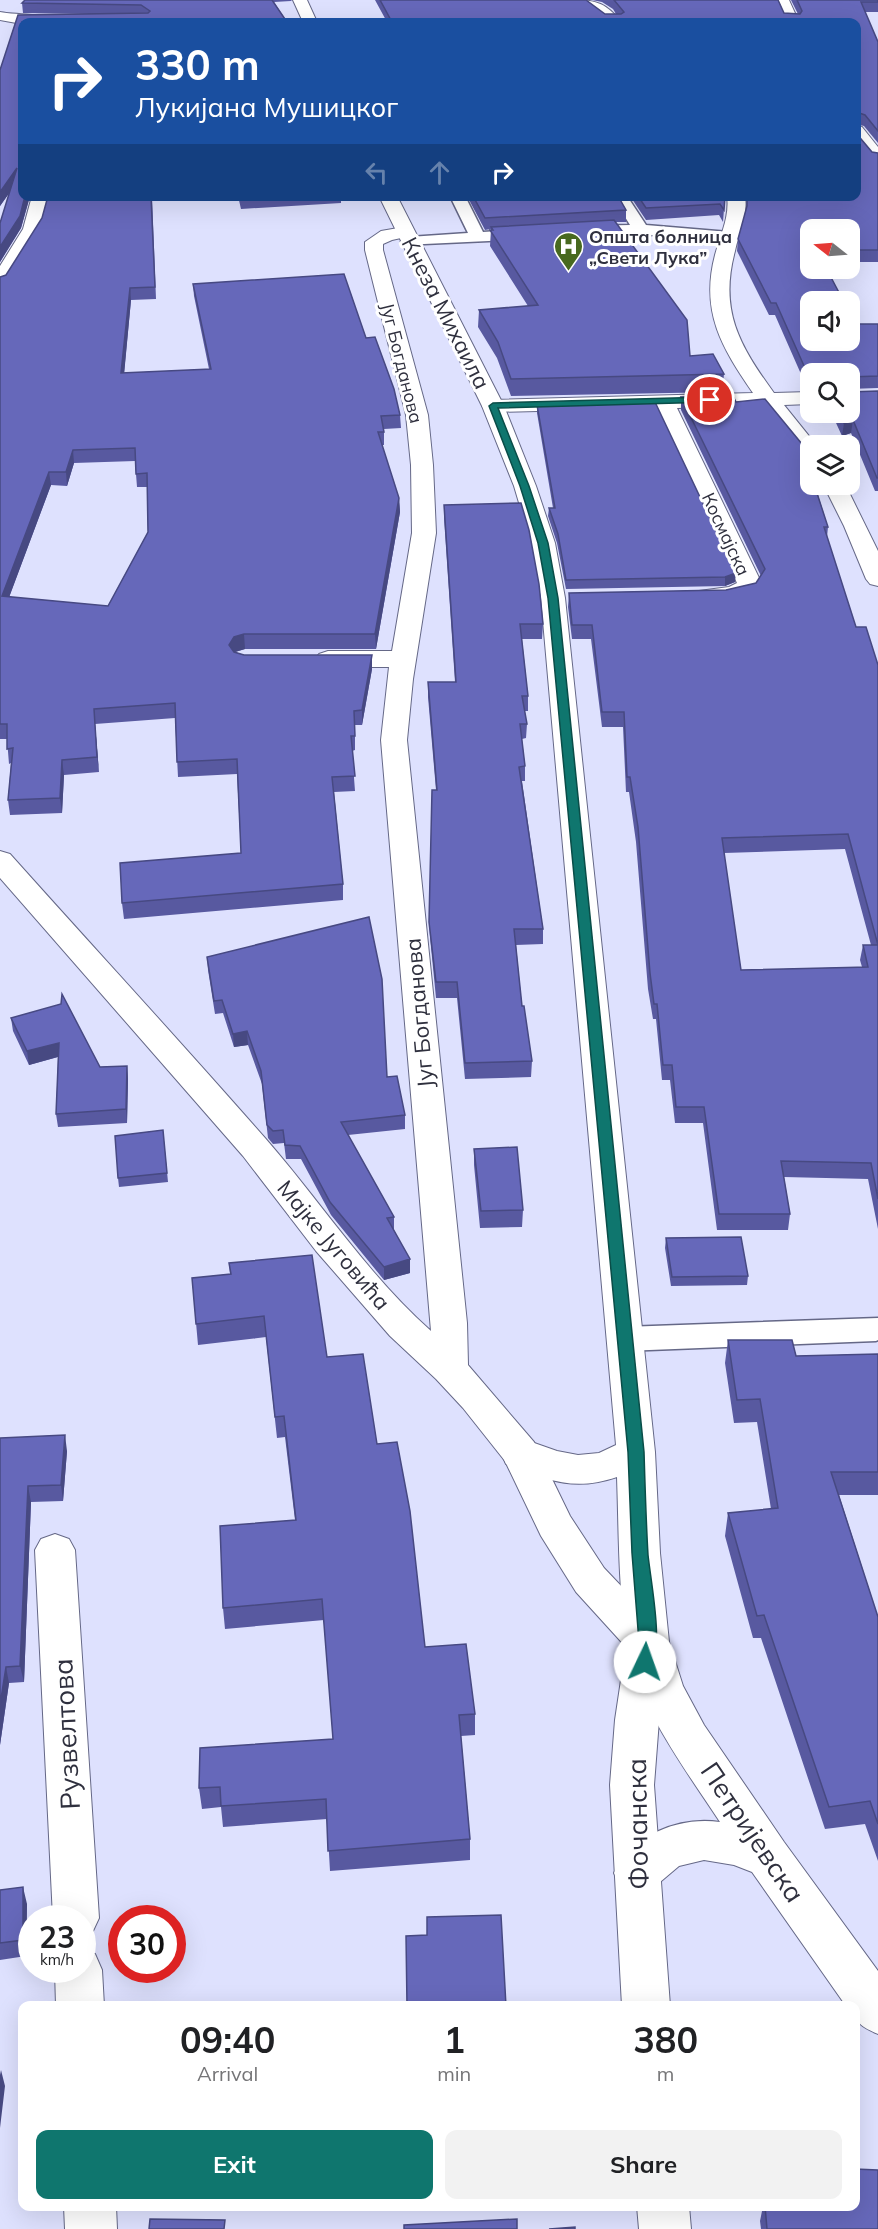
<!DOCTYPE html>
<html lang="en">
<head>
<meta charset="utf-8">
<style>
  body { margin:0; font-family:Mulish,sans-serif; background:#f2f2f2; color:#202124; height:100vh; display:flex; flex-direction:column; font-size:22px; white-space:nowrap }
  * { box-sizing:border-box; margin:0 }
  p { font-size:20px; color:#757577 }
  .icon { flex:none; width:33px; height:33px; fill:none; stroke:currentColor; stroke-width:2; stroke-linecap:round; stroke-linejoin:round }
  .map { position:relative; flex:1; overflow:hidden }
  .sheet { position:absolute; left:18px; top:2001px; width:842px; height:210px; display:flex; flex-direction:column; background:#fff; border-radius:12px; box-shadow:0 6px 24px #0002 }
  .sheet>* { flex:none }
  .guide { position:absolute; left:18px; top:18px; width:843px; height:183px; border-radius:12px; box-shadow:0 6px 24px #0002; background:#1a4fa0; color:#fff; overflow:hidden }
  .needle { width:39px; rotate:287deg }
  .fabs { position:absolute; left:800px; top:219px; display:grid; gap:12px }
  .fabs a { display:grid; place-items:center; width:60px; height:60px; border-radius:12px; background:#fff; box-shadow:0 6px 24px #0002; font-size:30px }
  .speed { position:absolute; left:18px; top:1905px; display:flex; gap:12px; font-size:30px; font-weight:700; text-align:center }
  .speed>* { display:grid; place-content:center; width:78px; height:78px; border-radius:50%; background:#fff; box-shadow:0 6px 24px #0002; line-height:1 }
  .speed small { font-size:15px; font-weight:400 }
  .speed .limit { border:9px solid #d22; background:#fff; color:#111 }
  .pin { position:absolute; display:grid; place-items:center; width:51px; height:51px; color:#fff; margin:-26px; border:3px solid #fff; border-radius:50%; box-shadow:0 2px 6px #0007 }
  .me { position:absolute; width:66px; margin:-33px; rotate:3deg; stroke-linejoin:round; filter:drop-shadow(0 0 4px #0008) }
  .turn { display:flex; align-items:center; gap:21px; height:126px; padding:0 18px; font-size:27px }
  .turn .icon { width:78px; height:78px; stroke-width:2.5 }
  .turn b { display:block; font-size:42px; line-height:51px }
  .lanes { display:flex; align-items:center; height:57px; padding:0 18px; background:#0003; justify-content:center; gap:30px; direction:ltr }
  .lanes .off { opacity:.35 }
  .eta { display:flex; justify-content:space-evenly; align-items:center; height:102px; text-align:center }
  .eta b { font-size:36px; font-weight:700; line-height:42px }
  .cta { display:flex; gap:12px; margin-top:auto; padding:12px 18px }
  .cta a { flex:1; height:69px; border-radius:12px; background:#0f766e; color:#fff; font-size:24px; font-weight:700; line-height:69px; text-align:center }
  .cta a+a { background:#f2f2f2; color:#202124 }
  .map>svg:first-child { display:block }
</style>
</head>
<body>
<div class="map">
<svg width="878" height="2229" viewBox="0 0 878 2229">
  <rect width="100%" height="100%" fill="#dee1fe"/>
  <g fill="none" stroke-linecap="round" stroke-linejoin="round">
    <defs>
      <path id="lane" d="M450,196H465L483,232L530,229L538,234L530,239L403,245L401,242L409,237L468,233Z
        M612,196H627L646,225L729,232L737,237L729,242L656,235L576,234L574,231L582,226L630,225Z
        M878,1318V1340L876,1341L624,1351L613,1347L608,1339L613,1331L624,1327Z"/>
      <path id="street" d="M575,0C597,0 607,4 621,22H606L591,9Z
        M775,0H789L799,22H785Z
        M0,12C14,15 63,15 68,21L22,22V24L0,20Z
        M856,125L862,127L878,147V163L872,162L856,142Z
        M32,196H50L41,229L7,285L0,287V266L23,229Z
        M727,196H745C748,216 739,232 735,251C719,310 739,345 774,393L810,392V404L784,405L817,446H810V458L802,456L762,406L677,408L762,584C749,603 720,606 699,601L696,596L699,591L729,587L737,583L656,408L493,412L486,410L482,406L486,402L493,400L753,393C722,348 700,312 715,255C720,236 730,217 727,196Z
        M404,227L410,228L413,232L410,236L392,240L383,244V250L428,415L433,465L436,533L413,679L407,740L467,1323L468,1365L534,1442L570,1516L604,1568L663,1630L669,1642L659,1720L654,1785L670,2006H622L610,1785L615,1720L626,1647L576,1592L541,1536L505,1461L463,1408L436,1379L390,1336L316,1251L243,1156L0,878V851L10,854C95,949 181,1042 265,1138C321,1202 367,1274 431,1331L381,740L389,667H328L319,664L315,659L319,654L328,651H392L412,533L411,465L406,415L365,250V242L381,231Z
        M823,484H845L878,551V586L870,584L866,579L844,526Z
        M55,1534L69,1539L75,1550L99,1918L92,1933L82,1937V1918H53L35,1550L41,1539Z
        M82,1949L95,1954L102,1970L104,2006H56L55,1970H82Z
        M64,2206H116L117,2229H65Z
        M637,2206H689L691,2229H639Z"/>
      <path id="secondary" d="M293,0H307L317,22H303Z
        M379,196H397L504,406L536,486L555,543L565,598L655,1452L660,1553L669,1642L683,1686L704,1725L784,1842L878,1971V2034C862,2027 855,2024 855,2006H846L752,1872L734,1865L704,1860L679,1866L653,1888L637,1894L621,1888L614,1873C631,1835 680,1816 720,1822C684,1767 638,1708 627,1641C618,1588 619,1531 617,1477C573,1492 548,1480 506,1464L501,1453L506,1442L520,1438L557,1451L578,1455L599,1453L616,1445L541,598L531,543L514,486L482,406Z"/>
    </defs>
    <use href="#lane" stroke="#656887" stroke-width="3"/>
    <use href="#street" stroke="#656887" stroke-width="2"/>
    <use href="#secondary" stroke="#656887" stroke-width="2"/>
    <use href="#lane" fill="#fff" fill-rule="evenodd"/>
    <use href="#street" fill="#fff" fill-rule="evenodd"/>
    <use href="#secondary" fill="#fff" fill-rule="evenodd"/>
  </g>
  <path fill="#5859a0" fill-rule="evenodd" d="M25,0H292L291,1L274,2L287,22H22V196H30L21,228L0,262V223L10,192L0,206V70L18,15L90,14L23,13L22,3Z
    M375,0H586L605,14H616L613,9L602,2L592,0H778L784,13L798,14L791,0H878V12H865L878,42V143L864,126L856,124V22H387Z
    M872,152L878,153V262H849V230H810V268L855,324H878V388L849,389V392L878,391V491H875L851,433L842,436L831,412H849V374H810V390H808L775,315H769L737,251L738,239L746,210L747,196H856Z
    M152,196L156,299L131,300L124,373L209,369L194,296L193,284L366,338L400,415L401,428L384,429V445H382L399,498L400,512L376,649H245L235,652L244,655L372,669L362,725H355V750L352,751L355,791L334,792L343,884V900L124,919L122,903L241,853L237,774L178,777L175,718L95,724L99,772L64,775L62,813L10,815L8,800L11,763L9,764L7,739H0V277L6,275ZM135,461L137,487H147L148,532L108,606L9,597L51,485L67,486L74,463Z
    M238,196H341V203L241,209Z
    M467,196H618L626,210V222H615L690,356L724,374L722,392L511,396L497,358L478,327L479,310L528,306L490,246L491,229L485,230Z
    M630,196H725L723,222L719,215L646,220Z
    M681,397L736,402L810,484H819L818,495L828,527L827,537L856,627L878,665V1229L868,1179L784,1177L790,1214L788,1230H717L703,1123H675L670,1080H662L656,1019H653L648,989L636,842L629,792H626L623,727H602L591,639H572L568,607L569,593L726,590L756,583L761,576L681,410ZM845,849L871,945H863L860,960L862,967L741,970L724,853Z
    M537,405L735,582L725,586L566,589L557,543L548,516L549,508H553L537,413Z
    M444,505L543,624L542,639H522L528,696V711H524L527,724L526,738L522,739L525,766V781H522L543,929V944L516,945L522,1006L532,1061L531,1077L465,1079L457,998H436L430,937L429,922L436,790L428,697V682H455L444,518Z
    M207,957L387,1077L405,1115V1129L348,1135L394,1217V1231L410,1273L384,1280L331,1215L301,1159H286L284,1143L273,1144L268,1138L262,1084L248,1045L234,1047L223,1013L215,1014L208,970Z
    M11,1018L100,1067L127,1066L128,1079L127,1123L58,1127L56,1114L58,1057L29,1065L13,1031Z
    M163,1130L168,1182L119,1187L118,1178Z
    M474,1149L523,1210L522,1227L480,1228L474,1165Z
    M666,1238L748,1276L747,1285L671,1286L665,1248Z
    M229,1263L327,1357L377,1444L425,1647L475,1714V1735L461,1736L470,1839V1860L330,1871L327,1819L223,1827L221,1807L202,1809L199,1788L333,1739L324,1620L225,1629L223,1608L295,1520L285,1437L277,1438L266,1337L198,1345L192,1278L230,1274Z
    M728,1340L796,1356L878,1354V1495H839L878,1617V1861L865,1824L825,1829L761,1638H753L725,1536L728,1513L771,1509L757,1422L734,1423L725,1363Z
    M0,1438L67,1451L63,1501L31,1502L24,1682L9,1683L0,1745Z
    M0,1890L27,1904L26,1956L0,1960Z
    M763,2206H855L878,2229H761L760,2221Z"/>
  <path fill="#474982" d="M17,168L19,179L0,206V192Z
    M25,196H30L21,228L0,262V247Z
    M130,288L131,300L123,386L121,373Z
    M853,420L851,433L842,436L844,423Z
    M73,450L74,463L67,486L66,472Z
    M49,472L51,485L4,611L2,596Z
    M399,498L400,512L376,649L375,634Z
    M736,573L735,582L725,586V577Z
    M244,634L245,649L235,652L230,659L229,645L234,637Z
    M372,655V669L362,725V710Z
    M94,709L95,724L99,772L97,757Z
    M62,760L64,775L62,813L60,798Z
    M247,1031L248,1045L234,1047L233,1034Z
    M59,1043L61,1056L29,1065L27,1051Z
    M127,1066L128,1079L127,1123L126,1109Z
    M410,1259V1273L384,1280V1267Z
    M65,1435L67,1451L63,1501L61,1485Z
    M28,1486L31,1502L24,1682L20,1666Z
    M6,1667L9,1683L0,1745V1705Z
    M23,1887L27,1904L26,1956L23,1940Z
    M1,2070L5,2086L0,2128V2075Z"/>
  <path fill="#6668ba" stroke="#474982" stroke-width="1.5" fill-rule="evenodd" d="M25,0H272L287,22H22V196H25L20,216L0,247V223L17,168L0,192V70L18,15L148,13L150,11L141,5L22,3Z
    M380,0H586L605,14H621L624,12L614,0H778L784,13L800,14L802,11L797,0H878V2H861L878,42V131L865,115L856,112V22H392Z
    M856,133L872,152L878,153V250H849V230H810V268H826L844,302H810V340H849V312L855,324H878V376L849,377V374H810L809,377L776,303H771L738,239L747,206V196H856Z
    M48,196H151L155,287L130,288L121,373L211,369L193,284L344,274L366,338L375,337L394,389L400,415L381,416L384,432H378L399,498L375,634H244L234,637L229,645L234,652L244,655H372L362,710L354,711L355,736H351L355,776L332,777L343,884L122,903L120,863L241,853L237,759L177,762L175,703L94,709L97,757L62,760L60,798L8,800L13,748L7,749V724H0V277L6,275L42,218ZM135,448L136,474L147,473L148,532L108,606L2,596L49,472H66L73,450Z
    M473,196H618L626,210L485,218Z
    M638,196H725L724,210L720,204L646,208Z
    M614,220L687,320L690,356L713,354L724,374L511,379L498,342L479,310L538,305L490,230H493L491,227Z
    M849,383V392L878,391V478H877L853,420L844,423L839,412H849Z
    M733,396L736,402L765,399L802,444L809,446L810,450V484H814L828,527H824L856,627H866L878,665V1199L871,1163L781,1161L790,1214H719L704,1107H676L672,1065H663L657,1004H654L650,973L638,827L630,777H627L624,712H602L592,625H572L569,593L726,590L756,583L765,569L681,397ZM848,834L878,945H863L868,967L741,970L722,838Z
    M655,402L736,573L725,577L566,580L558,534L549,508H555L537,405Z
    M521,503L529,530L539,584L543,624H520L528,696H522L527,724H520L525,766L519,767L543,929H514L522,1006H524L532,1061L465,1063L457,982H436L429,922L432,790H437L428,682H456L444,505Z
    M369,917L382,979L387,1077L397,1076L405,1115L341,1122L394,1217L387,1218L410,1259L384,1267L330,1202L300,1146L285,1145L283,1130L273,1131L267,1125L261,1071L247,1031L233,1034L222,1000L214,1001L207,957Z
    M62,994L100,1067L127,1066L126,1109L56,1114L59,1043L27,1051L11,1018L61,1004Z
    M163,1130L167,1173L118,1178L115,1136Z
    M517,1147L523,1210L481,1211L474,1149Z
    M741,1237L748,1276L672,1277L666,1238Z
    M312,1255L327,1357L363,1354L377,1444L397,1442L410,1511L425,1647L466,1644L475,1714L459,1715L470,1839L328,1851L326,1799L221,1806L220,1787L199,1788L200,1748L333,1739L322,1599L223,1608L220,1526L296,1520L284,1416L275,1417L264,1316L196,1324L192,1278L231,1274L229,1263Z
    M728,1340H792L796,1356L878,1354V1472H831L878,1617V1824L870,1801L829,1807L764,1615L757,1616L728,1513L778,1508L760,1399L737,1400Z
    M65,1435L61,1485L28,1486L20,1666L6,1667L0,1705V1438Z
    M23,1887V1940L0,1943V1890Z
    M501,1915L506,2006H407L406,1936L427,1935V1917Z
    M855,2169L878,2170V2229H767L765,2206H855Z
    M150,2219L225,2220L224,2229H149Z
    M517,2219V2229H404V2225Z
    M575,2227V2229H549Z"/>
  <path fill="#0f766e" stroke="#0a4d48" stroke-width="1.5" d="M710,397L714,400L713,402L498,408L529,486L548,543L558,598L644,1452C645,1486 646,1521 648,1555C651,1583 663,1643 652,1667L645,1669L639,1667L637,1662L639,1642L632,1553L628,1452L548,598L538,543L520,486L489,406L493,403Z"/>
  <defs>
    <symbol id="hospital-pin" viewBox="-11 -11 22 30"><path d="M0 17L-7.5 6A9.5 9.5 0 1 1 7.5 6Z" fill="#48691f" stroke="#fff"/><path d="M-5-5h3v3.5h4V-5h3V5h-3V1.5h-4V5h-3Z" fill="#fff"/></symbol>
  </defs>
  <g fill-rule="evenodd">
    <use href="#hospital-pin" x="552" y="230" width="33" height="45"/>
  </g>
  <g text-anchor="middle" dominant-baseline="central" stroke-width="6" stroke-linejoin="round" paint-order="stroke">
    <g font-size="18" font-weight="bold" fill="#2f303e" stroke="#fff" text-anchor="start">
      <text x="589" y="236">Општа болница<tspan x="589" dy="21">„Свети Лука”</tspan></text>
    </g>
    <g font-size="18" fill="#2f303e" stroke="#fff">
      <text transform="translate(402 363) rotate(76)">Југ Богданова</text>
      <text transform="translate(726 534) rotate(65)">Космајска</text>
    </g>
    <g font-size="22" fill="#2f303e" stroke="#fff">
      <text transform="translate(446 313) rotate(63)">Кнеза Михаила</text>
      <text transform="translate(419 1013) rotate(-95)">Југ Богданова</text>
      <text transform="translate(334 1245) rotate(50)">Мајке Југовића</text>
    </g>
    <g font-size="27" fill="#2f303e" stroke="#fff">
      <text transform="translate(66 1734) rotate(-93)">Рузвелтова</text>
      <text transform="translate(637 1824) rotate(-91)">Фочанска</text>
      <text transform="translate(753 1832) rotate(56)">Петријевска</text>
    </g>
  </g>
</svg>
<div class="fabs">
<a><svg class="needle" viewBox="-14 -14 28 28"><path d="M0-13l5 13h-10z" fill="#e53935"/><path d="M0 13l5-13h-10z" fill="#757577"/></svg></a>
<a><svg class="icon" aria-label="sound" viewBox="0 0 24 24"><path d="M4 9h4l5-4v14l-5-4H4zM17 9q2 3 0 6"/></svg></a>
<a><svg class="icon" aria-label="search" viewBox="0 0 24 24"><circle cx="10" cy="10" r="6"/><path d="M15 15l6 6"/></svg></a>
<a><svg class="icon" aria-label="layers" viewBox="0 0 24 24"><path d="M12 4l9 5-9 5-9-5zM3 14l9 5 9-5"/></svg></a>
</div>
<div class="speed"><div>23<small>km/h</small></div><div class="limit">30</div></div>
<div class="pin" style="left:710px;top:400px;background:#d93025"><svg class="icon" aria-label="arrive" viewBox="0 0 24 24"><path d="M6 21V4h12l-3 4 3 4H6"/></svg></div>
<svg class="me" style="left:645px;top:1662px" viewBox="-20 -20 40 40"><circle r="19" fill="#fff"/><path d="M0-13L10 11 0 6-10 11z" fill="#0f766e"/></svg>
<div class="guide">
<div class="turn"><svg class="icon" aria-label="right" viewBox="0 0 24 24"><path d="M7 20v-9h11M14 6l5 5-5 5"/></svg><div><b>330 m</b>Лукијана Мушицког</div></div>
<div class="lanes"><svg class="icon off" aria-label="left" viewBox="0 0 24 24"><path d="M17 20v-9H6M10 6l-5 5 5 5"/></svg><svg class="icon off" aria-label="ahead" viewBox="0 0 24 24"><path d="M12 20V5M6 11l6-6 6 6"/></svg><svg class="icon" aria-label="right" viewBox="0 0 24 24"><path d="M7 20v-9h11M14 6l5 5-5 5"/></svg></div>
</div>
<section class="sheet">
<div class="eta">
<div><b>09:40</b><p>Arrival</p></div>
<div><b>1</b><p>min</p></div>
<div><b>380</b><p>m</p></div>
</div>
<div class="cta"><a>Exit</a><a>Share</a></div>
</section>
</div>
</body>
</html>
